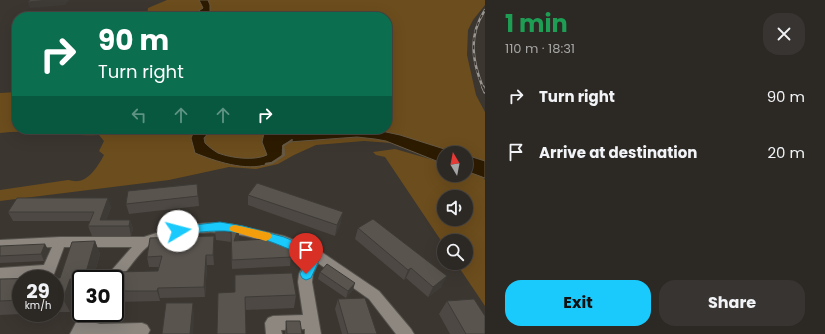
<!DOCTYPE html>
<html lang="en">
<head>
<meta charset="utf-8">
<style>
  body { margin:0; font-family:Poppins,sans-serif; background:#383431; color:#f1f3f6; height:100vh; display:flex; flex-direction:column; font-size:15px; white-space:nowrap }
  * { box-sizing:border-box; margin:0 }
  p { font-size:13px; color:#a6a6a6 }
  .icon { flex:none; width:22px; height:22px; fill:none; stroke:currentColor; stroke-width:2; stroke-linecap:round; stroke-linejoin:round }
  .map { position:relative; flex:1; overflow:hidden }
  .sheet { display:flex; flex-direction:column; background:#2c2824; width:340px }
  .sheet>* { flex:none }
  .hud { position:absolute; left:12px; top:12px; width:380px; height:122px; border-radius:16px; box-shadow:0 4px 16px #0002,0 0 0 1px #484441; background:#0b6e4f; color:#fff; overflow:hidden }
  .needle { width:26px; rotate:350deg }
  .tools { position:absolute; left:437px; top:146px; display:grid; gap:8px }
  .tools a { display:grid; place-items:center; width:36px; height:36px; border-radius:50%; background:#2c2824; box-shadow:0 4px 16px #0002,0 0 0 1px #484441; font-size:20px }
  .speed { position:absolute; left:12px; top:270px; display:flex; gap:8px; font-size:20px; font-weight:700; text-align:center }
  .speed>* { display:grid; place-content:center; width:52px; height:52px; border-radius:50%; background:#2c2824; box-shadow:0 4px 16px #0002,0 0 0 1px #484441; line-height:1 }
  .speed small { font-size:10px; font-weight:400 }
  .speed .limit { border:2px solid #111; border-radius:6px; background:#fff; color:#111 }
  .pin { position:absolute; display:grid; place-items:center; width:34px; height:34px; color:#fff; margin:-41px -17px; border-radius:50% 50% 50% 0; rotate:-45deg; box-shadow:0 0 4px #0007 }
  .pin .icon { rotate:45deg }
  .me { position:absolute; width:44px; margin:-22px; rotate:82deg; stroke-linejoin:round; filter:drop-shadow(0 0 3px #0008) }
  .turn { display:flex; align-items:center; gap:14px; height:84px; padding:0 20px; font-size:18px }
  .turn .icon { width:52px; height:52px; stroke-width:2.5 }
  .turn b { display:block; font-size:28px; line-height:34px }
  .lanes { display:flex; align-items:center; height:38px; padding:0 20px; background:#0003; justify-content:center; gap:20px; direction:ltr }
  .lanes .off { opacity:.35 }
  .round { display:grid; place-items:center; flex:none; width:42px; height:42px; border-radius:16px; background:#383431 }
  .headline { display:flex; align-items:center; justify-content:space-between; height:68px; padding:0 20px }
  h1 { font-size:24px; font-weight:700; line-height:30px; color:#1e9e55 }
  .button { display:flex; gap:8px; margin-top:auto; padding:8px 20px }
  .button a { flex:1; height:46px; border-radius:16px; background:#1bcafc; color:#111; font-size:16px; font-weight:700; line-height:46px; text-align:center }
  .button a+a { background:#383431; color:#f1f3f6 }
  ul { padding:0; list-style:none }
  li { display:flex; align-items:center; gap:12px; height:56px; padding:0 20px }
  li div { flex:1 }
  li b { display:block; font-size:15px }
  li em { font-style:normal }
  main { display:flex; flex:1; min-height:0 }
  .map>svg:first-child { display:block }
</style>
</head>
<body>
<main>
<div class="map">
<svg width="485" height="334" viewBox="0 0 485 334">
  <rect width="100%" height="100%" fill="#3b3630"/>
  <path fill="#6c4d1d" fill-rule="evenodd" d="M167,0H485V5L473,20L468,30L467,55L476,95L485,112V161L466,155V153L447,151L398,135L391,143L364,141L316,145L294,155L278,164L256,169L229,167L169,180L0,201V190L68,180C71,180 75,182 78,181C90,180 99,164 104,155L99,151L104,141L99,135C66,137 33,129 0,133V93L17,92V129H387V17H154L147,15L148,8Z
    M395,149L444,163V175H466V170L482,176L485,180V306L456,263H466V241H444V245L385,157L376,155L373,152ZM444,197H466V219H444Z"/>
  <path fill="#2d1b00" stroke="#655844" d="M199,0H208L210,5V12L202,17H190L203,8Z
    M195,129H212L204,138L205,143C209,147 213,150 218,153C231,158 254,161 267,155L262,142L264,133L270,129H372L400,135L457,153H444V164L386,141L375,139L357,137L289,142L283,145L282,156C278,159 273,162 268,164C246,172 215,161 195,153L191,138Z
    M466,155L485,161V178L466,171Z"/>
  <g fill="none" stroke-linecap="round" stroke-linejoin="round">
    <path stroke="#655844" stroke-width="2" d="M284,151L283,146L292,140"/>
    <path stroke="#655844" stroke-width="2.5" d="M266,164L272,163L284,155L283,150"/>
    <defs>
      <path id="minor" d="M208,223L230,224L284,236L320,251L379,291L411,329L414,334H396L369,299L318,263L313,274L312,282L321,334H305V329L281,330L282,334H266L265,323L268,318L273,316L303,315L298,282L299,274L307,258C264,237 215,223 168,239C162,241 152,242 148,246C135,257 127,273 115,283V279H104L132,247H64L54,274L0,280V268L44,265L52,247L0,250V240L60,237H144L178,226Z
        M81,313H96L92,322L100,324L142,323L147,325L150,330L148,334H70Z"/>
    </defs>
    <use href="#minor" stroke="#55524c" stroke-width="2"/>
    <use href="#minor" fill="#8d8780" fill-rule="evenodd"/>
    <defs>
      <path id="rail-far1" d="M483,88C472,60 468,36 485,10"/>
      <path id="rail" d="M483,87L485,92"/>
    </defs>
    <use href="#rail-far1" stroke="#999590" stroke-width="2.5"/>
    <use href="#rail" stroke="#999590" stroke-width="3.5"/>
    <use href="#rail-far1" stroke="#3b3630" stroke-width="1.5" stroke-dasharray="4" stroke-linecap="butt"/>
    <use href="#rail" stroke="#3b3630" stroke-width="2" stroke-dasharray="6" stroke-linecap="butt"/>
  </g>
  <path fill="#4d4843" d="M198,194L199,206L129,214L126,204Z
    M248,195L341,222L335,236L248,205Z
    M111,207L106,220H130L133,229L131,236H92L88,226L90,221H13L8,212Z
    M239,226V236L238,240L291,257L290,266L232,269L231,242L216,240L215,230Z
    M358,228L441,287L428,297L406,278L404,280L355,239Z
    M214,236V265H207L205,297L160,298V301L116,302L115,298V282L158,271L159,267H149L147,257Z
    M95,241L100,254L93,279H81V292L76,293L70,312H55V279H21V313H41L0,315V279L60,278Z
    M0,246L49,251L44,261L0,263Z
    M320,272L353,290L346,298L318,279Z
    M235,292L296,295L294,308L245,310Z
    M338,299L377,334H342L335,309Z
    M447,301L485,334H450L439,314Z
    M286,321L302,334H285Z"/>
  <path fill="#3e3b37" d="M49,0H69L65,5L30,8L28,2Z
    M108,198L111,207L104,226L100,220Z
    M343,212L341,222L335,236L337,225Z
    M130,220L133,229L131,236L129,226Z
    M239,226V236L235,250L234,241Z
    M214,236V265L213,255Z
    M95,241L100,254L93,279H84Z
    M45,244L49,251L44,261L41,254Z
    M206,255L207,265L205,297L204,287Z
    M411,268L406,278L404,280L408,270Z
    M447,276L441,287L428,297L433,287Z
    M70,279L76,293L70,312L63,299Z
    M355,283L353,290L346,298L348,291Z
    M158,288L160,298V301L157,291Z
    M193,303L194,316L193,334H190Z"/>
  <path fill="#59544e" stroke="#3e3b37" d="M30,0H49L28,2Z
    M257,183L343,212L337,225L248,195Z
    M197,184L198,196L126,204L128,191Z
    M17,198H108L100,220H130L129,226H88L94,212H8Z
    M373,219L447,276L433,287L411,268L408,270L358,228Z
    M217,224L239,226L234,241L281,238L288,241L291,257L232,260L231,232L215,230Z
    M214,236L213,255H206L204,287L158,288L157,291H115V282L118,272L158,271L162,256L147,257L150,238Z
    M95,241L84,279H70L63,299H55V279H21V300L0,301V279L60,278L72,242Z
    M45,244L41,254L0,256V246Z
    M327,264L355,283L348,291L320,272Z
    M292,273L296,295L245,297L246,334H217L218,293L235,292V275Z
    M365,298L377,334H348L338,299Z
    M474,299L485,316V334H466L447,301Z
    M166,303H193L190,334H162Z
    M286,321H300L302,334H287Z"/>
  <path fill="#1bcafc" stroke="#1283a4" d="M220,222L243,226L284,237L319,252L321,256L311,278L306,280L302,278L300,274L308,258C284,246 246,230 219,231C205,231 192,233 178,235L174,233L173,231L174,228L178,227Z"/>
  <path fill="#f59e0b" d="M235,225L270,233L272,236L270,239L266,241L231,231L229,229L231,226Z"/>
</svg>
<div class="tools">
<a><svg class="needle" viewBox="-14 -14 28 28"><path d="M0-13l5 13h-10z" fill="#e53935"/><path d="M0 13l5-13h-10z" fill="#a6a6a6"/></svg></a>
<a><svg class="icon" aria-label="sound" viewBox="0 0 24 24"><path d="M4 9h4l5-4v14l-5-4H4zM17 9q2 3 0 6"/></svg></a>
<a><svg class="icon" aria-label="search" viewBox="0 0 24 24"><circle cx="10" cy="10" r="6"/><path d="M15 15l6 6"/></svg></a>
</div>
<div class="speed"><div>29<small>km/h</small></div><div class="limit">30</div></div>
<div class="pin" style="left:306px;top:274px;background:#d93025"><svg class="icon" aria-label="arrive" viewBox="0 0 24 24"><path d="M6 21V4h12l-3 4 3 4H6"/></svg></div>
<svg class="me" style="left:178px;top:231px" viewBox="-20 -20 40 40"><circle r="19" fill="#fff"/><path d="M0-13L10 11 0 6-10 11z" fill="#1bcafc"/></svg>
<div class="hud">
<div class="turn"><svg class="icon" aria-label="right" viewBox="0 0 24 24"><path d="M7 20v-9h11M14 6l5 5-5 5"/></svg><div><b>90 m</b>Turn right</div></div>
<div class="lanes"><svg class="icon off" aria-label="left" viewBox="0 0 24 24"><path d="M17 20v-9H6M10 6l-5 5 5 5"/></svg><svg class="icon off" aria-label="ahead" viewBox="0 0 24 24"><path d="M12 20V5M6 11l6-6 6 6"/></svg><svg class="icon off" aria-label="ahead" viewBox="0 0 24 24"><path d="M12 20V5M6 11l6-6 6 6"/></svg><svg class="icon" aria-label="right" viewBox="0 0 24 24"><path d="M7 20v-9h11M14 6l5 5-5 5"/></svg></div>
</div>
</div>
<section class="sheet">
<div class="headline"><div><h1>1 min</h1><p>110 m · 18:31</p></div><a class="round"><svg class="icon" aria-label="close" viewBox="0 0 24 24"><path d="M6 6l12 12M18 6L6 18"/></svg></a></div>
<ul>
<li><svg class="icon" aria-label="right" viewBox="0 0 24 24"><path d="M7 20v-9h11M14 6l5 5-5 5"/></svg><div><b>Turn right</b></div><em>90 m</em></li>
<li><svg class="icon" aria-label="arrive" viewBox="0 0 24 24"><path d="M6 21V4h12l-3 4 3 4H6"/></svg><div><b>Arrive at destination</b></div><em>20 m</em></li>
</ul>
<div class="button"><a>Exit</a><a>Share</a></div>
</section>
</main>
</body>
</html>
